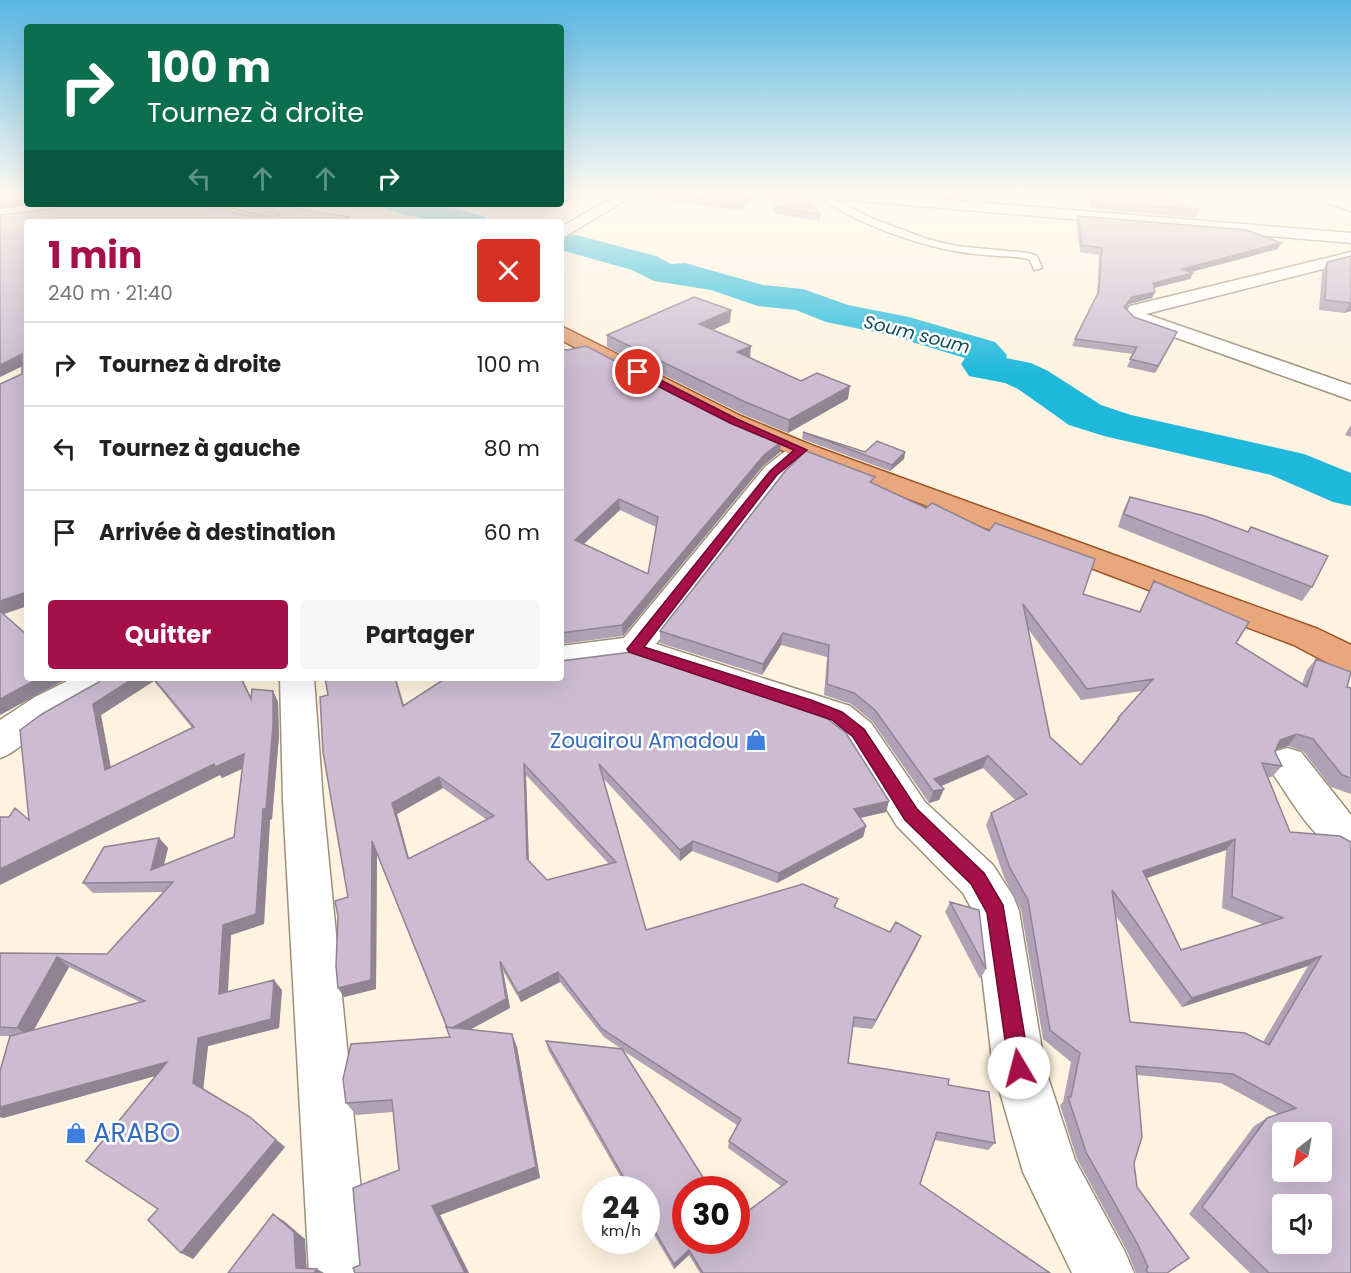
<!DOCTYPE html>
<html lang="fr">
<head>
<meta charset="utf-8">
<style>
  body { margin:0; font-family:Poppins,sans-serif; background:#f6f6f6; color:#222; height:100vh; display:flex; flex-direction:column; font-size:22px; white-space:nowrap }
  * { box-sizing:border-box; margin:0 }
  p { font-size:20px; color:#767676 }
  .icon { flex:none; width:33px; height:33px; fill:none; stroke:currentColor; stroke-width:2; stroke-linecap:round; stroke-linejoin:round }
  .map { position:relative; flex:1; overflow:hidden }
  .panel { position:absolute; left:24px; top:219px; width:540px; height:462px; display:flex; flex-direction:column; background:#fff; border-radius:6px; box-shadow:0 6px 24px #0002 }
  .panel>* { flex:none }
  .guide { position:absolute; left:24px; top:24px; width:540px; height:183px; border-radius:6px; box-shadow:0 6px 24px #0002; background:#0b6e4f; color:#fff; overflow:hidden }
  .needle { width:39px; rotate:211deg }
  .buttons { position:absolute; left:1272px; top:1122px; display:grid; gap:12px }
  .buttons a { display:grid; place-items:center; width:60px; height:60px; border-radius:6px; background:#fff; box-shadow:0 6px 24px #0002; font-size:30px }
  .speed { position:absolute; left:582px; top:1176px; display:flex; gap:12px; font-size:30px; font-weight:700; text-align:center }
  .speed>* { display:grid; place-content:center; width:78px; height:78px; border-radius:50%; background:#fff; box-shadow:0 6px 24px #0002; line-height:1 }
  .speed small { font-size:15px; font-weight:400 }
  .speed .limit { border:9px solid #d22; background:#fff; color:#111 }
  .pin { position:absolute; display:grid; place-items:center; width:51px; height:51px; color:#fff; margin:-26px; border:3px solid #fff; border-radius:50%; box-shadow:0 2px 6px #0007 }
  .me { position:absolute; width:66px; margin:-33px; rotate:352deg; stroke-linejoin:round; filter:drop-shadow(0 0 4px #0008) }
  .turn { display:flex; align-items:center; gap:21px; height:126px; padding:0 24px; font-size:27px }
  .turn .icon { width:78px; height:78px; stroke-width:2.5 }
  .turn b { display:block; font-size:42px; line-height:51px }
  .lanes { display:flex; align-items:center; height:57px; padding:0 24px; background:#0003; justify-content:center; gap:30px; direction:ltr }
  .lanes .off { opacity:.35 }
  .round { display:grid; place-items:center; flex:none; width:63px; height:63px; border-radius:6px; background:#f6f6f6 }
  .head { display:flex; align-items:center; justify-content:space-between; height:102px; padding:0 24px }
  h1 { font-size:36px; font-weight:700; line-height:45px; color:#a61048 }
  .button { display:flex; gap:12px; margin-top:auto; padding:12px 24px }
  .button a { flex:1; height:69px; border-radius:6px; background:#a61048; color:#fff; font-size:24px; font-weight:700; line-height:69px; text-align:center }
  .button a+a { background:#f6f6f6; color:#222 }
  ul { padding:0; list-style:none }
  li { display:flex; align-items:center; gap:18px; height:84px; padding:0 24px; border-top:2px solid #e0e0e0 }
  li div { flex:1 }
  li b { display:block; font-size:22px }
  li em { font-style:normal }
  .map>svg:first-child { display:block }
</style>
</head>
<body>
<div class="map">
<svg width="1351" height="1273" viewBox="0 0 1351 1273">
  <rect width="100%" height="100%" fill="#fef3e0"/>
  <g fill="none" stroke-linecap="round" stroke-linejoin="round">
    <path fill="#1eb8db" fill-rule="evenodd" d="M384,204H434L484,216L488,222H437L388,210Z
      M561,231L656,256L671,264L685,263L763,285L803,289L848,305L909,317L995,342L1007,355L1006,358L1031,363L1048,371L1101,405L1131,415L1304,454L1351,473V506L1333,502L1271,475L1104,436L1069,425L1018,389L1005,383L969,376L961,364L965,358L889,335L826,322L796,310L758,306L711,290L654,281L632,270L561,250Z"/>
    <defs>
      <path id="lane" d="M818,195H827L871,218L927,239L956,246L1029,253L1037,256L1042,268L1034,270L1030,260L1024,258C1001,255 978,256 955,251C918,245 846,220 818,195Z"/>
      <path id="street" d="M617,195H634L561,239V227Z
        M831,195H887L1351,233V243L838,199Z
        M1311,195H1331L1351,202V211L1313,198Z
        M1351,252V262L1146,314L1351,385V400L1132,322L1124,314L1130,306Z
        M802,442L811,445L815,450L783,479L656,644L850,706L871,723L925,802L993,865L1013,896L1019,911L1045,1068L1075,1160L1125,1252L1134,1273H1072L1023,1172L993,1068L975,915L963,893L897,826L845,743L824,726L633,661L561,670V646L624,638L765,467L793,445Z
        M73,678H120C110,696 61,715 42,729C27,739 17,752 0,758V720L35,697Z
        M280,678H314L323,801L369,1273H309L283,801Z
        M1287,748L1301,752L1351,815V857C1314,844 1295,805 1273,774L1268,763L1273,752Z"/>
      <path id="primary" d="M183,204H210L277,219L279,222H250L185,207Z
        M561,326L741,416L811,445L1318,629L1351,645V672L1339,669L1294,645L793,455L725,426L561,340Z"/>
    </defs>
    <use href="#lane" stroke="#9c907a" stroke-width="3"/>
    <use href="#street" stroke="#9c907a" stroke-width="3"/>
    <use href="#primary" stroke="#9d5424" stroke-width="3"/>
    <use href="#lane" fill="#fff" fill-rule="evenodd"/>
    <use href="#street" fill="#fff" fill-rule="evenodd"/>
    <use href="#primary" fill="#e9a77e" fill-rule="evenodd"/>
  </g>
  <path fill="#b0a2b4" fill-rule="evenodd" d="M634,195H755L741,210L634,197Z
    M769,195H804L820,214V221L775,214Z
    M909,195H962L958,199Z
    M1087,195H1158L1200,210L1197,218L1091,209Z
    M1179,195H1195V196Z
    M220,204H273L349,217L350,221L27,222V606L4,614L27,678H68L0,715V384L22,374V366L0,377V215L276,216Z
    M1078,216L1281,243L1278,249L1191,272L1193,273L1190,279L1154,288L1155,292L1152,298L1129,304L1126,309L1134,317L1174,339L1155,373L1127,367L1133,354L1072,346L1075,339L1097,295L1099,255L1080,252L1076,222Z
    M1351,256V311L1344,313L1319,310L1322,272L1327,262Z
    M731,310L730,322L713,330L750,357L801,381L848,399L788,433L742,414L607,347V335Z
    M561,349L780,452L763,466L623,636L561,644ZM620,510L656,527L648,574L584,544Z
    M1351,425V437L1345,435Z
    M803,432L865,452H905L904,459L890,471L802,439Z
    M874,484L1083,594L1139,612L1154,581L1236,643L1302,684L1307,670L1316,659L1347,687L1351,688V794L1331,787L1303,751L1288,746L1277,749L1275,752L1282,766L1272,777H1268L1290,832L1340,836L1351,1273H1250L1189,1214L1254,1126L1267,1118L1278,1114L1221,1083L1137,1075L1134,1163L1137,1187L1167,1273H1136L1127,1251L1077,1159L1060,1105L1063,1102L1071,1062L1043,1039L1021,910L1004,877L986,825L991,813L1015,800L983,768L941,786L944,789L939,800L929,803L872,721L851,704L824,695L827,657L781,645L762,675L660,643V631ZM1028,629L1081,700L1142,691L1118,718L1111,729L1081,765L1050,737ZM1226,850L1222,908L1262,924L1181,950L1147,878ZM1116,916L1182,1007L1308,966L1263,1042L1130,1022Z
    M1130,497L1312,587L1302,601L1118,527L1123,511Z
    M104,678H242L251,697L273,691L278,702L279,736L272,819L270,820L264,924L231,935L228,992L282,990L279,1028L208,1046L203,1089L285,1147L193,1259L158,1209L155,1076L3,1118L10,1036H0V953L107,954L163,892L93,893L83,883L159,838L168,848L164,865L234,837L243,768L222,778L220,775L29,820L99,682ZM154,681L192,728L111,767L101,715ZM69,967L140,1002L33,1030Z
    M325,678H396L404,705L886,812L860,818L866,826L863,837L777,883L692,851L680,861L603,778L646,930L838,899L835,908L890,932L921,936L872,1029L853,1027L848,1063L948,1085L995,1143L988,1150L935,1140L920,1184L1050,1273H700L689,1255L674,1269L646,1221V1190H628L548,1050L546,1041L620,1048L604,1037L560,982L521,1002L503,971L510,1008L470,1030L517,1047L540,1178L440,1215L469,1273H355L360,1265L399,1170L393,1112L356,1115L346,1103L450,1037L377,854L376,989L344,997L348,897L328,695ZM526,775L609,864L547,880L529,861ZM443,788L487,820L409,858L397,814ZM622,1050L737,1125L729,1141L728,1148L781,1186L736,1240Z
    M950,902L986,969L980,979L945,912Z"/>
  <path fill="#908492" d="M749,195H755L741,210V203Z
    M27,198V204H43L0,209V201Z
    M1281,243L1278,249L1180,275L1182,269Z
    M1193,273L1190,279L1150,289L1153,283Z
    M1155,292L1152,298L1129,304L1122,314L1124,307L1132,297Z
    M1351,303V311L1344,313L1350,304Z
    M731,310L730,322L699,336V324Z
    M1177,332L1174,339L1155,373L1158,366Z
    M751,346L750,358L737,352Z
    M22,354L27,364L0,377V365Z
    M850,386L848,399L788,433L789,420Z
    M781,442L780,452L763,466L623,636L622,625L764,455Z
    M905,452L904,459L890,471L892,465Z
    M619,499L620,510L576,551L575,540Z
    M27,592V606L1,615L0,614V601Z
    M783,633L781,645L762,675L763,664Z
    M39,678H68L0,715V699Z
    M134,678H152L154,681L101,715L113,781L105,770L93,704Z
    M273,691L278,702L279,736L272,819L270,820L264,924L231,935L227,1003L219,994L223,925Z
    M1297,734L1288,746L1271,751L1280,740Z
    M244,754L251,765L222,778L220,775L0,885V869L214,764Z
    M988,756L983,768L932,790L931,789L930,791L934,779Z
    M524,764L526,775L529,869L527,859Z
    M439,777L443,788L397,814L412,870L408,859L392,803Z
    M944,789L939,800L929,803L933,791Z
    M889,801L886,812L851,820L854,809Z
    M866,826L863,837L777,883L779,873Z
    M159,838L168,848L160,880L151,870Z
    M1235,839L1226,850L1135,882L1143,871Z
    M372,841L377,852L376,989L344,997L338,988Z
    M693,841L692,851L680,861V850Z
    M921,936L917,946L872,1029L876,1020Z
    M1321,956L1308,966L1182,1007L1192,998Z
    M57,957L69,967L30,1037L17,1028Z
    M500,961L503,971L510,1008L452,1039L448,1030Z
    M558,972L560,982L521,1002L518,993Z
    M274,980L282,990L279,1028L208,1046L203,1091L193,1083L198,1038Z
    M512,1034L517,1047L540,1178L440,1215L469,1273H465L432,1206Z
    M167,1062L177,1070L3,1118L0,1117V1107Z
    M250,1117L285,1147L193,1259L181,1253Z
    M273,1214L284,1221L305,1239L307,1273L296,1268Z
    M689,1250V1255L674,1269V1264Z
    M317,1269L324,1273H314Z"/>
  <path fill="#cdbcd1" stroke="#908492" stroke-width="1.5" fill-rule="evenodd" d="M0,195H27V198L0,201Z
    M675,195H749L741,203Z
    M772,195H804L820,214L776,207Z
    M1091,195H1158L1200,210L1093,202Z
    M89,204H192L247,216H277L279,215L275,209L252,204H273L349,217L343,220L352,222H27V592L0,601V384L22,374V354L0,365V215Z
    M1078,216L1247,230L1281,243L1182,269L1193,273L1153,283L1155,292L1132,297L1124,307L1134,317L1177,332L1158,366L1130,359L1137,347L1075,339L1099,291L1102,248L1082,245Z
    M1351,256V303L1325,300L1327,262Z
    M694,297L731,310L699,324L751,346L737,352L801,381L817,373L850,386L789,420L743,401L607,335Z
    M586,346L725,418L781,442L764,455L622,625L561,633V349L568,350ZM619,499L658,517L648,574L575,540Z
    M803,432L865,452L877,441L905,452L892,465Z
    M806,451L875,477L870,482L926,508L932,503L989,531L995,523L1095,559L1083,594L1140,612L1154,581L1249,622L1236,643L1307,687L1316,659L1351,672L1347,687L1351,688V778L1342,775L1313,739L1297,734L1280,740L1275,752L1282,766L1262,763L1290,832L1340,836L1351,842V1273H1269L1202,1207L1267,1118L1296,1108L1233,1074L1136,1066L1142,1137L1134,1163L1137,1187L1189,1258L1167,1273H1148L1146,1270L1148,1267L1138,1245L1086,1152L1068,1097H1071L1080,1053L1050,1030L1028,900L1009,866L991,813L1027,794L988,756L934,779L944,789L933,791L875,710L854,693L827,684L829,645L783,633L763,664L660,631L786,470ZM1023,604L1087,689L1153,679L1118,718L1119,719L1081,765L1050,737ZM1235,839L1232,897L1283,918L1181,950L1143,871ZM1112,890L1192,998L1321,956L1269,1045L1245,1033L1130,1022ZM1282,1132H1322V1172H1282ZM1282,1204H1322V1244H1282Z
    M1130,497L1205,516L1248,532L1251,527L1328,556L1312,587L1124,514Z
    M0,611L27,635V678H39L0,699Z
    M632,652L825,717L846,733L889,801L854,809L866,826L779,873L693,841L680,850L599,764L646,930L803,884L838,899L834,907L890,932L896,922L921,936L876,1020L854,1017L848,1063L949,1079L948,1085L989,1092L995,1143L937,1132L920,1184L1050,1273H703L689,1250L674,1264L646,1216V1190H631L546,1041L622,1049L711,1190H686V1240H736V1220L787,1182L729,1141L741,1119L602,1029L558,972L518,993L500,961L506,999L452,1028L447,1027L372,841L371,980L338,988L336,966L338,916L335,901L348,897L323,752L320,697L328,695L325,678H395L403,706L446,678H561V661ZM524,764L616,862L547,880L527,859ZM439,777L494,816L408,859L392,803Z
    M104,678H134L93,704L105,770L194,727L153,678H241L251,699L252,689L273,691V725L266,809H263L256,914L223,925L219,994L274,980L271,1019L198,1038L193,1083L250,1117L276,1140L181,1253L148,1220L158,1209L86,1161L167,1062L0,1107V1071L10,1036L145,1001L57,957L17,1028L0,1027V953L107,954L173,882L83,883L104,847L159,838L151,870L234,837L244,754L215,767L214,764L0,869V817H9L15,808L29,820L20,730L42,714L99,682Z
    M950,902L979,910L986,969Z
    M446,1027L512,1034L536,1167L432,1206L465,1273H355L353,1268L360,1265L353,1188L399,1170L392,1100L346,1103L343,1079L351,1044L450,1037Z
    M273,1214L294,1232L296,1268L317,1269L314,1273H228Z"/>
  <linearGradient id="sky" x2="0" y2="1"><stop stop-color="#57b6e3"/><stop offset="0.52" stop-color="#fffaf1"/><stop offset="1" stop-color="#fffaf1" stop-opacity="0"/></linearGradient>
  <rect width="1351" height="373" fill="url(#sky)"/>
  <path fill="#a61048" stroke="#6c0a2f" stroke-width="1.5" d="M634,370H641L737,419L807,450L777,475L644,647L811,700L842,712L864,729L917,809L984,873L1003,905L1030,1068L1027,1075L1019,1078L1012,1075L1009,1068L987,913L971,884L905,820L853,737L832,720L629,652L627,649L770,471L794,450L730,423L634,374Z"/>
  <defs>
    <symbol id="shop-bare" viewBox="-9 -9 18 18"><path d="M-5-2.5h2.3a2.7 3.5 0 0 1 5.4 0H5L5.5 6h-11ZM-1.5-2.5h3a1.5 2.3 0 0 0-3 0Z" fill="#3f7fe0" stroke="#fff" stroke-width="2.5" paint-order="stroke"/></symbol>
  </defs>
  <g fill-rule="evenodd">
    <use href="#shop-bare" x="741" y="725" width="30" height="30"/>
    <use href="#shop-bare" x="61" y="1118" width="30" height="30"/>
  </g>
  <g text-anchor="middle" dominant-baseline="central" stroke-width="5" stroke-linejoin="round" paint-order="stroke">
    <g font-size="18" font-style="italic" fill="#104b5a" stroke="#fff">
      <text transform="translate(917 334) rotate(14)">Soum soum</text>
    </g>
    <g font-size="21" fill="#366cbe" stroke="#fff" text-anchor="end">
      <text x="739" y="740">Zouairou Amadou</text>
    </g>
    <g font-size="26" fill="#366cbe" stroke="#fff" text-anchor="start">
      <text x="93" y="1133">ARABO</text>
    </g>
  </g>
</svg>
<div class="buttons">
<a><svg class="needle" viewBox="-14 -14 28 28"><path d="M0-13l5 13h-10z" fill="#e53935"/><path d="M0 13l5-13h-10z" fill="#767676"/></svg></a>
<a><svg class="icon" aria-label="sound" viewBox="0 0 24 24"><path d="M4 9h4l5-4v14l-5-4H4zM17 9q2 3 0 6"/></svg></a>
</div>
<div class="speed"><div>24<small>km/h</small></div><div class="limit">30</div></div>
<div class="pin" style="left:638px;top:372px;background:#d93025"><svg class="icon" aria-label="arrive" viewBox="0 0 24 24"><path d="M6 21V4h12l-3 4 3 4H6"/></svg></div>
<svg class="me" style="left:1019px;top:1068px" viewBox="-20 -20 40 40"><circle r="19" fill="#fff"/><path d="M0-13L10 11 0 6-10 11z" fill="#a61048"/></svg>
<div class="guide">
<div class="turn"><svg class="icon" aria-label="right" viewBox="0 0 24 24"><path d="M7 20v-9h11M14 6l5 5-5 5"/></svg><div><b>100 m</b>Tournez à droite</div></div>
<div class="lanes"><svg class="icon off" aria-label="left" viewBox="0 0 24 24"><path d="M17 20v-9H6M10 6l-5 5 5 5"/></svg><svg class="icon off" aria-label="ahead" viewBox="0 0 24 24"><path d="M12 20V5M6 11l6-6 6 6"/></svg><svg class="icon off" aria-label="ahead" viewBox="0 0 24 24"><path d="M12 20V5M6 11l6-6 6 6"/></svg><svg class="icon" aria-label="right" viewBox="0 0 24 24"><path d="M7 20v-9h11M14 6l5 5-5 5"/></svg></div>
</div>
<section class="panel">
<div class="head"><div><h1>1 min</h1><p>240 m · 21:40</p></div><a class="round" style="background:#d93025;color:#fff"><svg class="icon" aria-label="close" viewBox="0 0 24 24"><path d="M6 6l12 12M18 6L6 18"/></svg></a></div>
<ul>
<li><svg class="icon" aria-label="right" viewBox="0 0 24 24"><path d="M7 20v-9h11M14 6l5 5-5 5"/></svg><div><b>Tournez à droite</b></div><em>100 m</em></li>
<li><svg class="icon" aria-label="left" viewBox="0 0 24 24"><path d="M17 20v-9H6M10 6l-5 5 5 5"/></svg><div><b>Tournez à gauche</b></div><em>80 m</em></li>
<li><svg class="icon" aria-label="arrive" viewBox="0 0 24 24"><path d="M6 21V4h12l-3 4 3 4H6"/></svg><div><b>Arrivée à destination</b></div><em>60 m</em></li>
</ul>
<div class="button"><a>Quitter</a><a>Partager</a></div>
</section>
</div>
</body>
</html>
